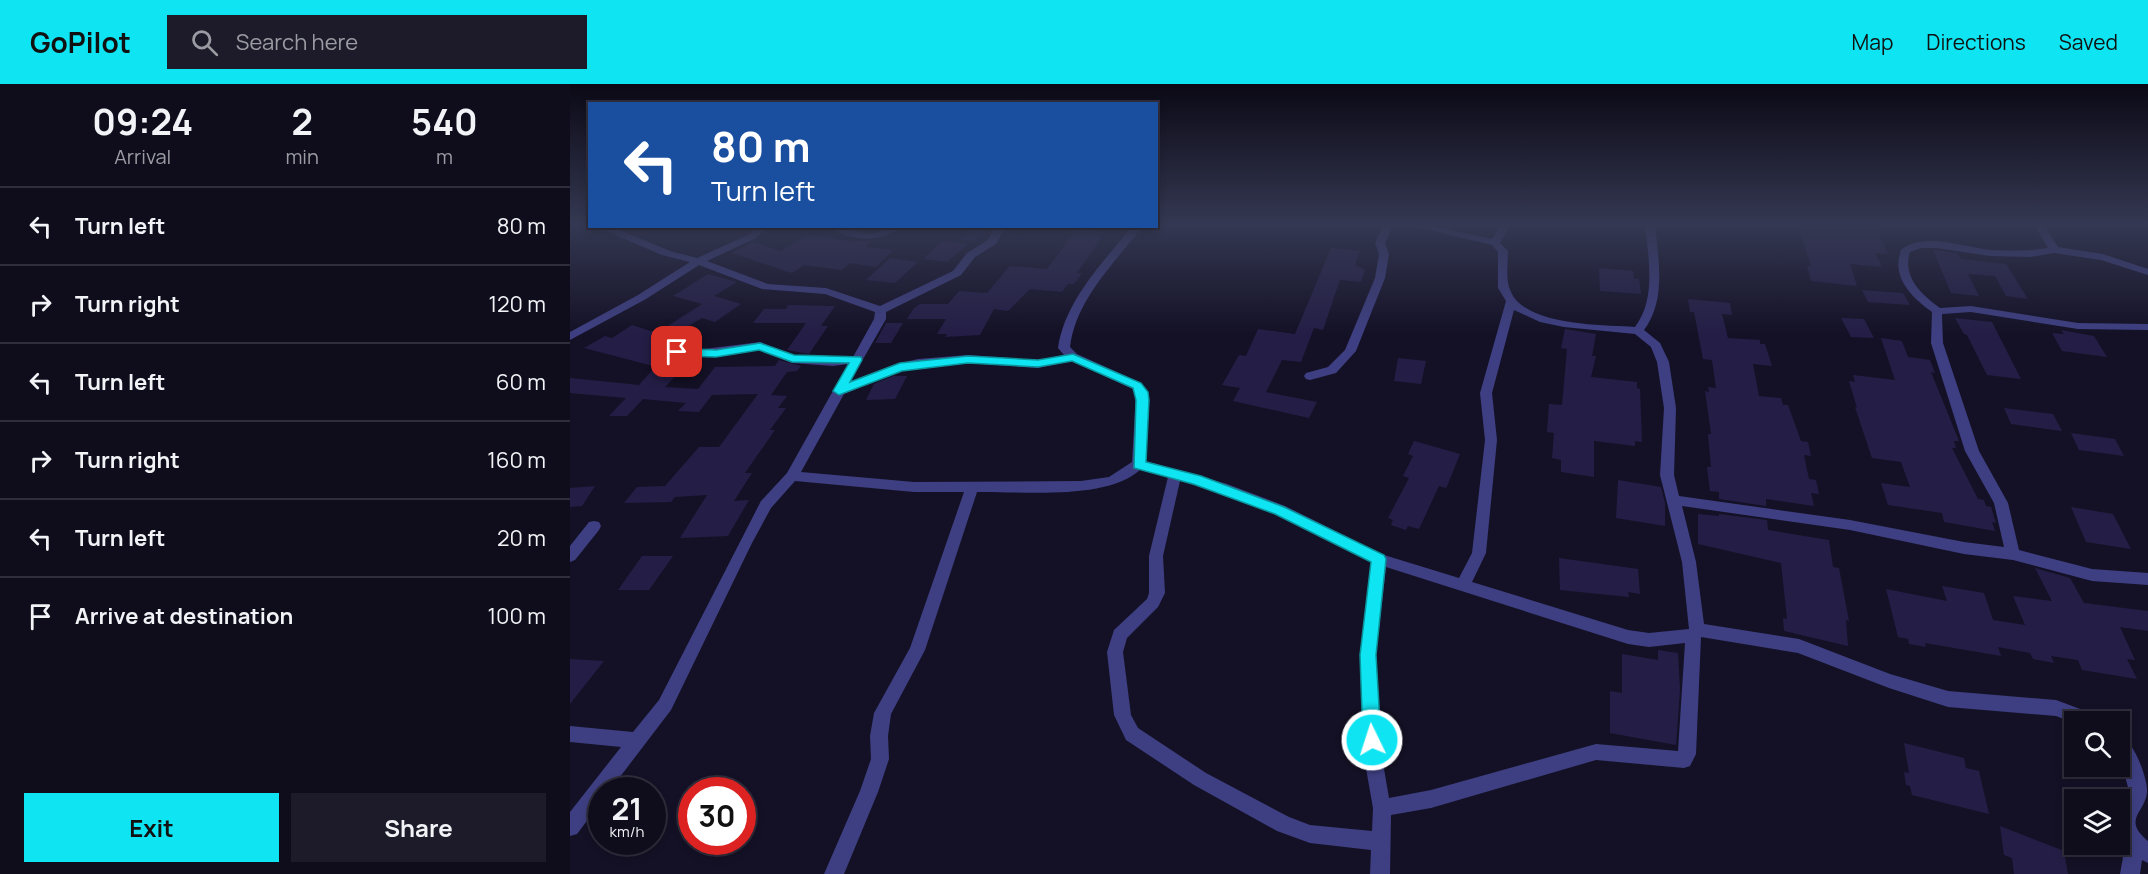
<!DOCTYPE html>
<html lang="en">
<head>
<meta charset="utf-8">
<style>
  body { margin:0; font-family:Manrope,sans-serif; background:#1d1b29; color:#f1f3f6; height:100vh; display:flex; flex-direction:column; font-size:22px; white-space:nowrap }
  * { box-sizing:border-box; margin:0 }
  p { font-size:20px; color:#9b9ca3 }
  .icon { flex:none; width:33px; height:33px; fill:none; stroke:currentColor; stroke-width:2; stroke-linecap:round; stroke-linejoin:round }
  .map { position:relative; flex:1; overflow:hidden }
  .sheet { display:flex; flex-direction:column; background:#0f0d1c; width:570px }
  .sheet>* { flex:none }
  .hud { position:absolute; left:18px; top:18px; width:570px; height:126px; border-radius:0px; box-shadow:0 3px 9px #0003,0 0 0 2px #2f2d3b; background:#1a4fa0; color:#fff; overflow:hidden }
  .controls { position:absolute; left:1494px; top:627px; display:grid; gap:12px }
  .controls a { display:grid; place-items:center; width:66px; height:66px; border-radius:0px; background:#0f0d1c; box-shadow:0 3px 9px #0003,0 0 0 2px #2f2d3b; font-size:30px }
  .speed { position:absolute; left:18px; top:693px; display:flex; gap:12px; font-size:30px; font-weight:700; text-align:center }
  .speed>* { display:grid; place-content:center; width:78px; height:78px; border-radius:50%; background:#0f0d1c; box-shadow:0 3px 9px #0003,0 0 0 2px #2f2d3b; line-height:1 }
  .speed small { font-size:15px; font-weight:400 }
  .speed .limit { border:9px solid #d22; background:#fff; color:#111 }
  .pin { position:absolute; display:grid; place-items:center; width:51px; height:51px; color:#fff; margin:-26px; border-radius:12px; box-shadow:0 3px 9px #0006 }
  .me { position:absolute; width:66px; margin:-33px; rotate:356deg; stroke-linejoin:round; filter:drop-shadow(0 0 4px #0008) }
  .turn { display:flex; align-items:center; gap:21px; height:126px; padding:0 24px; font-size:27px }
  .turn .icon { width:78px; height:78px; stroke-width:2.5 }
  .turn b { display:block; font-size:42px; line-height:51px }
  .eta { display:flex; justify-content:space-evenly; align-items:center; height:102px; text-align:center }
  .eta b { font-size:36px; font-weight:700; line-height:42px }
  .cta { display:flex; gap:12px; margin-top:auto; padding:12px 24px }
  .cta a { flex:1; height:69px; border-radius:0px; background:#0fe5f2; color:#111; font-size:24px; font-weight:700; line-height:69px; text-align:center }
  .cta a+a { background:#1d1b29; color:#f1f3f6 }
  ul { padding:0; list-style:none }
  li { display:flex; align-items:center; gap:18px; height:78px; padding:0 24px; border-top:2px solid #2f2d3b }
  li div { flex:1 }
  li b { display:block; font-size:22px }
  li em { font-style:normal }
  header { display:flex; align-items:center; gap:36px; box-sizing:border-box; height:84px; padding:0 30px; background:#0fe5f2; color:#111 }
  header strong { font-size:28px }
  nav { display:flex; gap:33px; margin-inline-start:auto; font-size:21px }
  .search { width:420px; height:54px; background:#1d1b29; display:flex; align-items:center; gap:15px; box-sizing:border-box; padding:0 21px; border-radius:0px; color:#9b9ca3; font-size:22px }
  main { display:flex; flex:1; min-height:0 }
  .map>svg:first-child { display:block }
</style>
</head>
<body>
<header>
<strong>GoPilot</strong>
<div class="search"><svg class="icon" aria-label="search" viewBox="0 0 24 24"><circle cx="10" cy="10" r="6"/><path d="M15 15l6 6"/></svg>Search here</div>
<nav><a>Map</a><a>Directions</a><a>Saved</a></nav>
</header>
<main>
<section class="sheet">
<div class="eta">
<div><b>09:24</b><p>Arrival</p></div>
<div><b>2</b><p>min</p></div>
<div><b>540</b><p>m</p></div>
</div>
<ul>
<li><svg class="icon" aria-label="left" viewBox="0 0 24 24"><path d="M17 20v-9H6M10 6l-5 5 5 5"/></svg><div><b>Turn left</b></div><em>80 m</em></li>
<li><svg class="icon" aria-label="right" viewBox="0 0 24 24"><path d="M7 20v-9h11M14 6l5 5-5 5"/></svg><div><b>Turn right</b></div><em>120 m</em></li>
<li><svg class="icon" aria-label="left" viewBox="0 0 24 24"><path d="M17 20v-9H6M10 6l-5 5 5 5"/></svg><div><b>Turn left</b></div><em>60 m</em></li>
<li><svg class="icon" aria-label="right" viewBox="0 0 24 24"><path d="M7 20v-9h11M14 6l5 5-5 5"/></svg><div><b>Turn right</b></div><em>160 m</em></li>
<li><svg class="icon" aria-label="left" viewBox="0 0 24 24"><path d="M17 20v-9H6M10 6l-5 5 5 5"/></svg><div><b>Turn left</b></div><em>20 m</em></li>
<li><svg class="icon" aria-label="arrive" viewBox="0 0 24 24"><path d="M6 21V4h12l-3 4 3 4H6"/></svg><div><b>Arrive at destination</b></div><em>100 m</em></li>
</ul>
<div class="cta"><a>Exit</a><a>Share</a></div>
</section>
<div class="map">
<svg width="1578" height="790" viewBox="0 0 1578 790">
  <rect width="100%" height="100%" fill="#141126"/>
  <path fill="#241e46" d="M1227,140L1306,143L1318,170L1305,169L1312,183L1280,180L1287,202L1241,197L1237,182H1241Z
    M401,142H417L405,157L389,156Z
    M506,146L531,148L529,153H532L507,189H512L504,200H498L492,208L460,205L438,227L424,225L410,251L375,253L377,250H367L376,235H337L344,224L350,220H378L389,207L417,209L440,182L477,185Z
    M239,150L284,158L301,156L296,163L323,166L306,183L280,179L272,186L234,181L222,189L162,169L183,158L211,167Z
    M372,157L398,160L377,178L353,175Z
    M761,164L790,167L785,181L795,186L791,198L770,196L753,246L744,244L731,278L712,276L696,308L747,318L739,334L663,317L670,304L652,301L669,271L676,272L688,245L725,250Z
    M1363,166L1387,169L1391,175L1436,180L1458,215L1436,212L1425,192L1398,190L1409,212L1381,209Z
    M320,174L348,178L325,199L296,196Z
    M1029,184L1063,187L1064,195H1069L1071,210L1030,207Z
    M138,190L167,198L144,212L171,220L145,238L132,234L81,264V268L87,272L100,273L87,283L14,264L35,252L42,254L62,241L87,249L132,220L103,212Z
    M1292,206L1333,209L1340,221L1298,218Z
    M1118,215L1160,219L1162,231L1152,230L1158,254L1190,256V260H1195L1202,282L1183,280L1189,312L1211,314L1213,321H1218L1231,357L1238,358L1241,372L1234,371L1239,395L1246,396L1249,410L1241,409L1244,422L1196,415V422L1149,415V408L1140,407L1137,383H1141L1138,350H1141L1135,307L1139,308L1138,303L1146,304L1142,276L1133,275L1124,228H1120Z
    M218,221L265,222L251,242H258L239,270L217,266L236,239H183L194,225H216Z
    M1271,234L1294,235L1304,254L1281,253Z
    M1385,234L1422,238L1451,295L1417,291L1397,251L1394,250Z
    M316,239H333L321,259H305Z
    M995,245L1026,250L1022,272H1026L1021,293L1067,298V304L1070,305L1072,358L1065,357V362L1024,357V393L991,388V376L982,374L984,349L977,348L979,320L992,321L997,265L991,264Z
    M1491,246L1524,252L1537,273L1492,267L1482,249L1494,250Z
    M1311,254L1332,257L1338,273L1360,276L1365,289L1361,288L1389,357H1384L1386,364H1382L1408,415L1414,416L1416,422L1421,423L1426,439L1422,438L1425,447L1374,438L1372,429L1318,421L1311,399L1340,403L1331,378L1302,374L1285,323L1287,324L1279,297L1285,298L1283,291L1325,296Z
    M828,274L856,277L851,300L824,297Z
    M209,276L231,282L227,287L217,288L201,311L217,312L208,324H216L200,346H205L175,389H182L164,417L179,416L158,452L110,454L137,411L105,413L101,418L54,419L67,403L95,402L129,363H149L188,310L142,311L129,328L108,327L116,319L73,315L57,332H39L56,314L0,309V294L69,301L85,283L113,284L95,303L128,305L145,283L205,282Z
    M323,292H337L325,315L296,316L304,300Z
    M1434,324L1483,330L1492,347L1441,340Z
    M1501,349L1545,355L1554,372L1509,366Z
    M844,357L890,370L878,400L876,404L869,402L849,445L838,442L836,446L821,441L823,436L818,434L839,394L833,392L843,372L838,370Z
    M1048,396L1091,403L1095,419V442L1046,434Z
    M25,402L12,422L0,423V404Z
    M1501,423L1543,430L1561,465L1516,458Z
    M1128,430L1149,432V430L1197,436L1198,446L1259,456L1263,483L1269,484L1279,537L1276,536L1278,562L1214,547L1213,534L1217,535L1211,479L1128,460Z
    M72,472H103L79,506H48Z
    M989,474L1068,485L1070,510L1058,508L1059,513L990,506Z
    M1465,484L1500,494L1514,519L1578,527V547L1550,543L1565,576L1557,575L1567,595L1512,586L1508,576L1481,572L1484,579L1463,575L1460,569L1428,563L1431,572L1355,559L1356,563L1339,560L1338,555L1328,553L1316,505L1377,517L1372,502L1414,509L1423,536L1455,541L1443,512L1482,517Z
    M1088,566L1108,569L1110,606L1106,661L1040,649V607L1052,609V570L1088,576Z
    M0,575L34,577L0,620Z
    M1334,659L1394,674L1396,684L1409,687L1419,730L1342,711L1340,702L1336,701L1334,688L1339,689Z
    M1430,742L1494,767L1498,790H1444L1442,774L1434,771Z"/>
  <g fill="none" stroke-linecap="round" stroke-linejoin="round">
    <path fill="#3e3f82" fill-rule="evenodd" d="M814,139H824L815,159L819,170L815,194L786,267L766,289L740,296L736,295L734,292L736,289L758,283L775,266L805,194L809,170L805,159Z
      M830,139H848L922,155L932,139H942L930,159L938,167C938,180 935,196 941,208C956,242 1033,241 1065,243C1087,214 1078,173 1075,139H1085C1088,175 1097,215 1074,246L1090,259L1099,278L1106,324L1104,391L1109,412L1280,436L1394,458L1434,463L1424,419L1395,367L1361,259L1362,228C1341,213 1321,193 1331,166C1354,147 1395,164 1422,166C1441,167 1459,167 1478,164L1463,139H1473L1488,163L1533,170L1578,185V191L1531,176L1484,169L1460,173L1420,172L1367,164H1351L1340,168C1332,193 1351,210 1370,224L1401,222L1508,239L1578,240V246L1508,245L1401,228L1372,230V232L1373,259L1409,367L1438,419L1449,466L1522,485L1578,489V501L1522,497L1443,476L1394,470L1280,446L1112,422L1126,478L1134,540L1229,555L1320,590L1378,607L1486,616L1529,632L1531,638L1504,639L1486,632L1378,623L1319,604L1228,569L1131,553L1126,670L1120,682L1114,684L1026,676L861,724L821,731L820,790H800L801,766L740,759L707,747L624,701L556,656L544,631L537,568L544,546L577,515L579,509V472L598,393L571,385C538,417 452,407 407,408L355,566L321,630L318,652L319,675L308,708L274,790H254L290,707L301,675L300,652L304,629L340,564L394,408H344L225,397L201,424L182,459L101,626L40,706H32V717L7,750L0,752V728L51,663L0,658V642L63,648L89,616L191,417L217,389L278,280L263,282L222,279L189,266L126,274L88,270L82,266L88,262L126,266L190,258L224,271L263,274L283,273L304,235L305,228L255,210L192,205L129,181L76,215L0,256V248L68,211L120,178L92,171L25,142H40L100,167L127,174L180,150L188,142H199L186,154L137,177L198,200L256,204L310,222L383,187L397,169L418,156L426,142H436L426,160L405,173L391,191L316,228V235L280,298L326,280L348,275L398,271L468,276L494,271L488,264C495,216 533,179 562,142H573C544,180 506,215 500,263L507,270L571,299L578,308L576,377L657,400L715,422L814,471L889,494L902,469L915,356L910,309L936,217L928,204V168L922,161ZM944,226L970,238L994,243L1065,250L1081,263L1087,278L1094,324L1090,391L1112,478L1119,545L1079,549L1058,546L902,498L916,469L927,356L922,309ZM502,277L563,305L566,309L562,378L539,393L511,397L344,398L231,388L274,310L333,286L348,283L398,279L468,284ZM610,397L648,408L705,430L801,478L790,571L794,673L803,724L802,747L740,741L719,733L636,689L568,644L561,631L553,568L557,554L588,523L595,509L593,472ZM816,483L1058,560L1079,563L1115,559L1108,667L1026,660L861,706L819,714L812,673L806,571Z
      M256,142C273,142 287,150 303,149C314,148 320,142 331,142C312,161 277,156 256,142Z
      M24,437L29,438L31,442L29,446L5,476L0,478V462L19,438Z
      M1550,651C1563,656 1578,694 1577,708C1576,728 1551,735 1578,757V779L1572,776L1570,790H1550L1555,762L1550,750V728L1559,707L1550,674Z"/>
  </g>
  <linearGradient id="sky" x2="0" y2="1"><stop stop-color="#0b0915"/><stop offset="0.56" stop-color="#343852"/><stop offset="1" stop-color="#343852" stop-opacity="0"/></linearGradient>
  <rect width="1578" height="250" fill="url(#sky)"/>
  <path fill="#0fe5f2" stroke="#0a959d" stroke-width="1.5" d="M190,259L224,271L291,273L292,276L280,298L330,279L398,272L468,276L503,270L571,299L578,308L579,316L576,378L631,392L714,423L814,471L816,475L806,571L811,656L808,662L802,664L796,662L793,656L790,571L801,478L705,430L623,400L564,384L566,316L563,304L502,277L468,283L398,279L332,287L269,311L263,307L279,279L222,278L189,266L146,273L107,272L101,268L107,264L146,266Z"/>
</svg>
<div class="controls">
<a><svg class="icon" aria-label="search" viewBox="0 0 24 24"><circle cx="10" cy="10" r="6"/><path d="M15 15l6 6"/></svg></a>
<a><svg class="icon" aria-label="layers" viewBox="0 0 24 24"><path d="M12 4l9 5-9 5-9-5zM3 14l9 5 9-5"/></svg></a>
</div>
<div class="speed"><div>21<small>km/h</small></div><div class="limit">30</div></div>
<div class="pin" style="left:107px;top:268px;background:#d93025"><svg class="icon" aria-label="arrive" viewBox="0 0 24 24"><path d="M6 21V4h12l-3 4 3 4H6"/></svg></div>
<svg class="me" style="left:802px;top:656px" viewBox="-20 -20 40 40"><circle r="17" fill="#0fe5f2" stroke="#fff" stroke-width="3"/><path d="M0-11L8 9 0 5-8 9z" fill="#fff"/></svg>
<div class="hud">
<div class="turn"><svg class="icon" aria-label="left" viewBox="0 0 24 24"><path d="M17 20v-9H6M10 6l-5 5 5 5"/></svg><div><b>80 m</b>Turn left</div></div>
</div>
</div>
</main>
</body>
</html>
